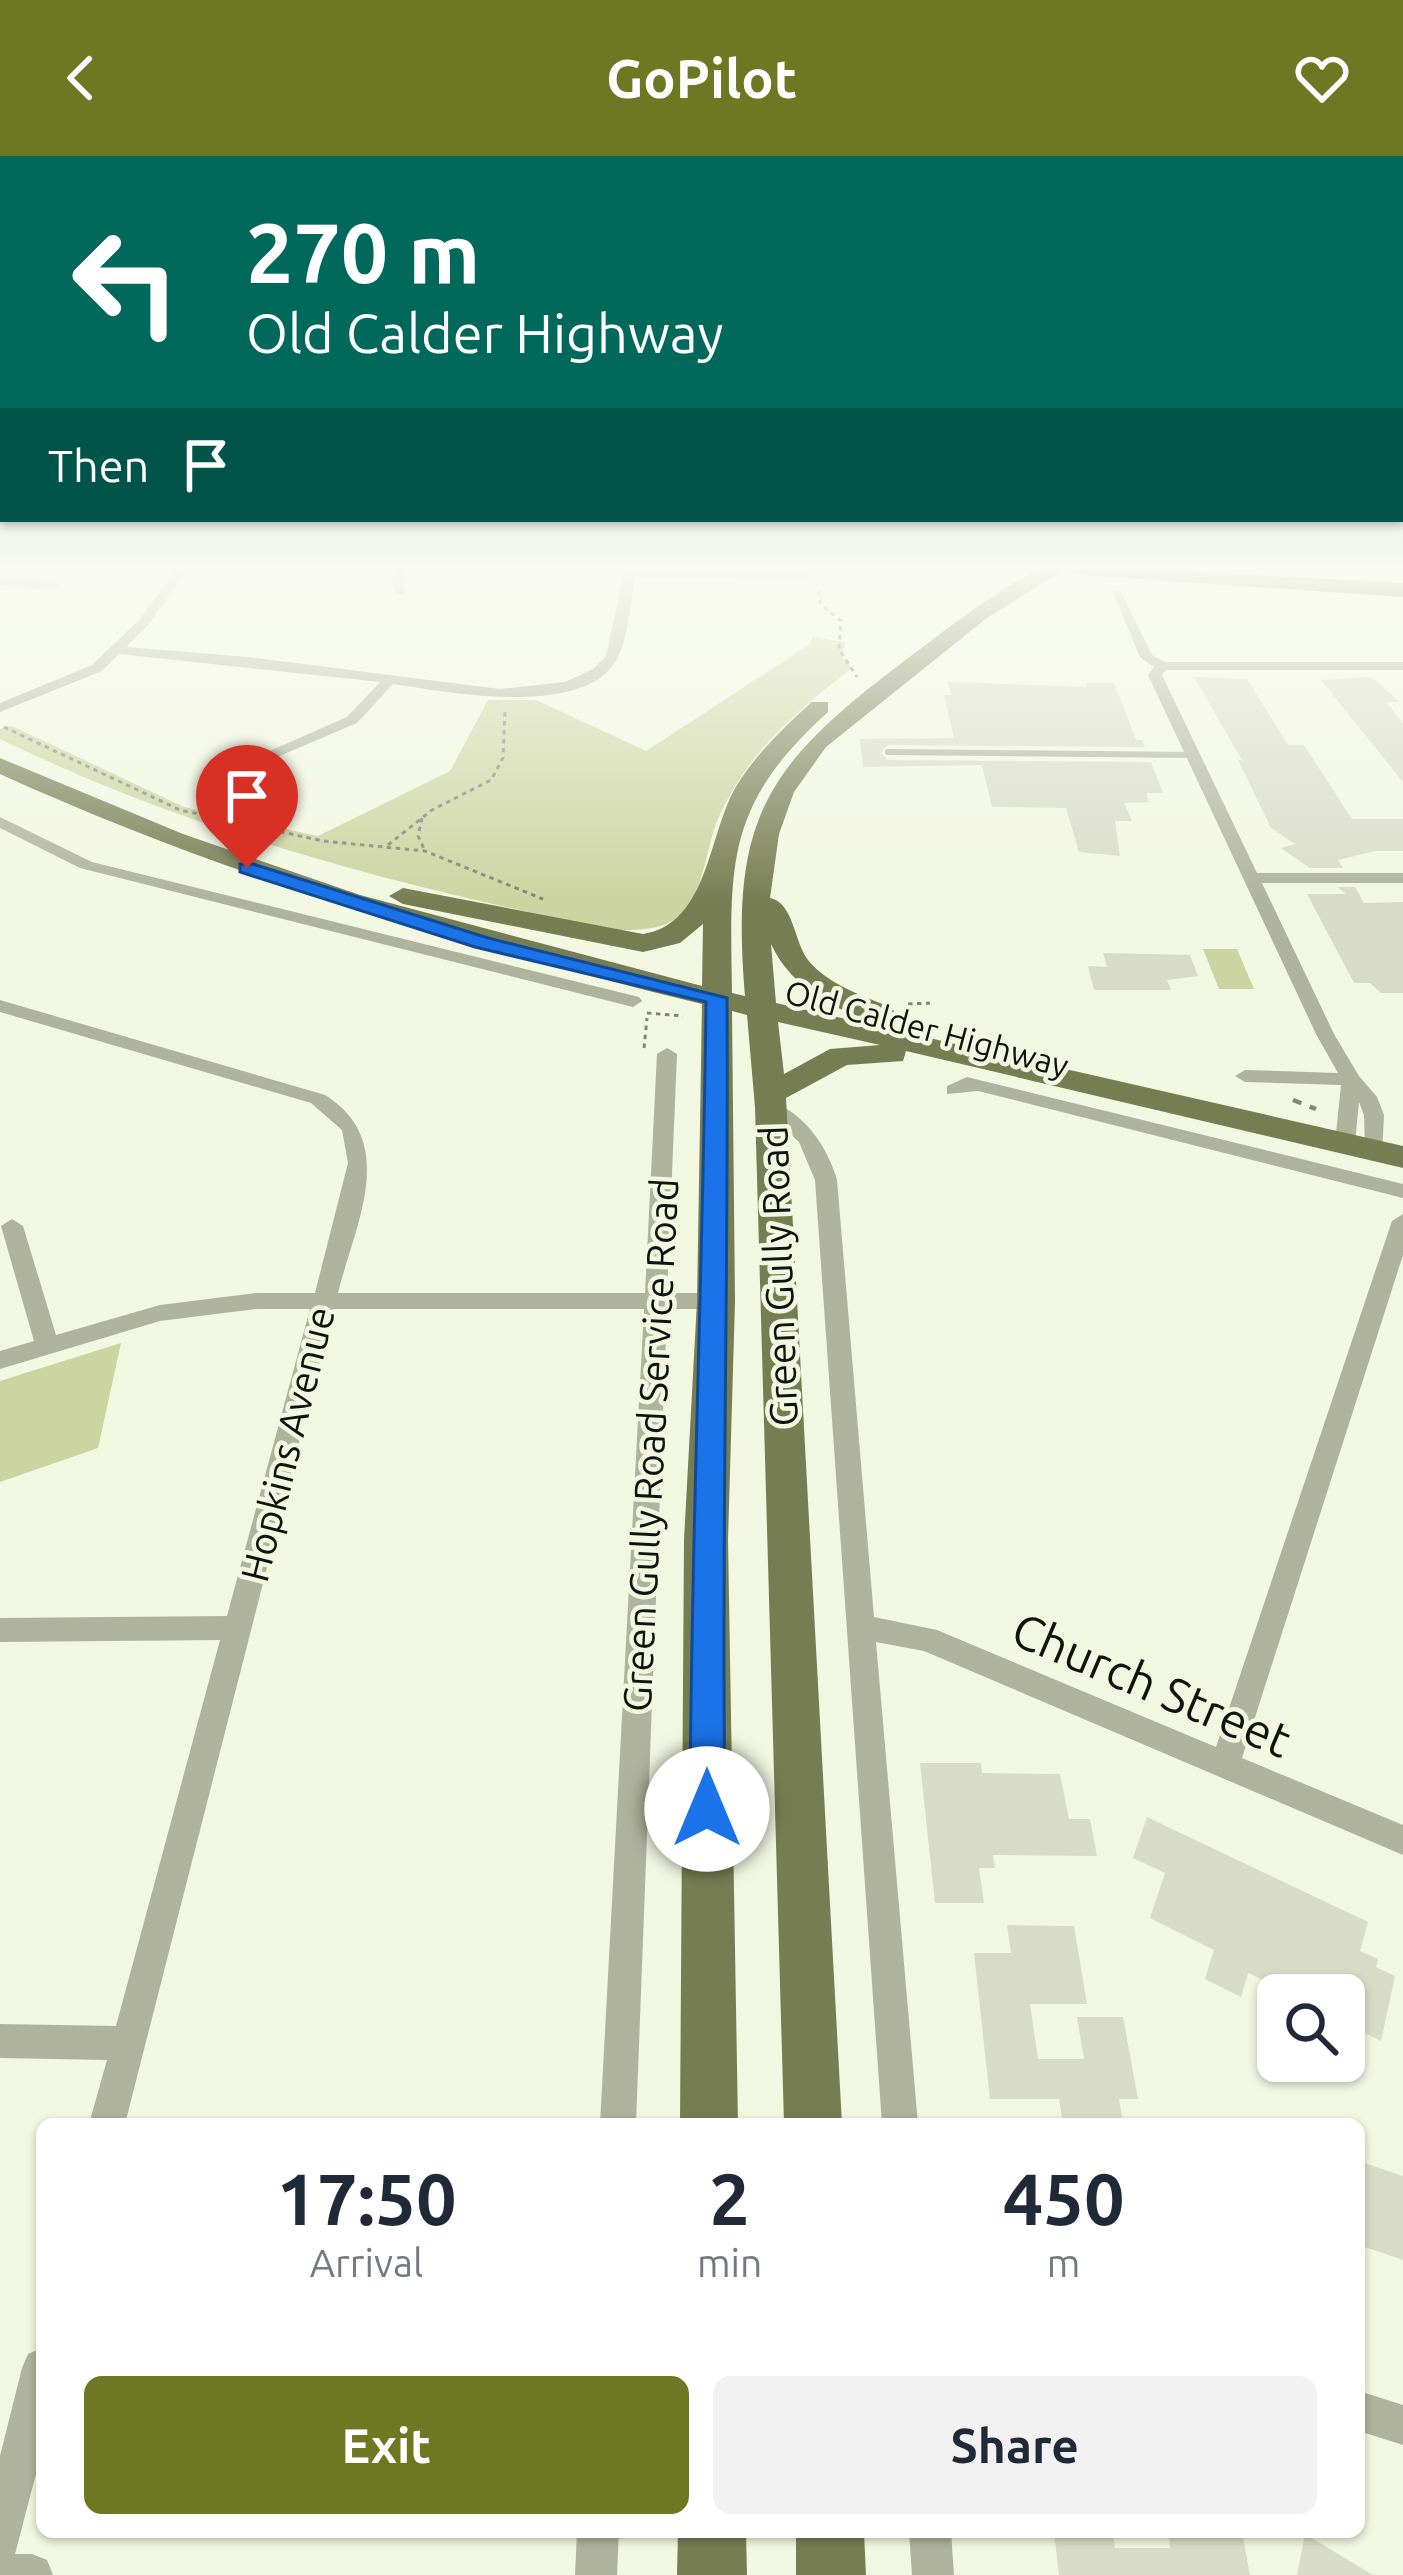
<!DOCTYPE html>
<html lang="en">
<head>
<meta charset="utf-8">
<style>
  body { margin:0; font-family:Ubuntu,sans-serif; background:#f2f2f3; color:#1f2937; height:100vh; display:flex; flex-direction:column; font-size:45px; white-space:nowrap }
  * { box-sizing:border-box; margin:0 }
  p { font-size:39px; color:#747a83 }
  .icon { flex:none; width:66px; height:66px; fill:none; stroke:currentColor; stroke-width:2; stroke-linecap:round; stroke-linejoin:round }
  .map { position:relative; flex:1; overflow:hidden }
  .sheet { position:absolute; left:36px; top:1962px; width:1329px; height:420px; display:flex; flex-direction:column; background:#fff; border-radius:18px; box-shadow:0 3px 9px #0004 }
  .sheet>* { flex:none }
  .guide { position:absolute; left:0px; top:0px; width:1404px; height:366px; box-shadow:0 3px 9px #0004; background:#00695c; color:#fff; overflow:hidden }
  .controls { position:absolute; left:1257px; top:1818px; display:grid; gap:24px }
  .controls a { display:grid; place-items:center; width:108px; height:108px; border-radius:18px; background:#fff; box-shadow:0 3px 9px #0004; font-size:60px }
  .pin { position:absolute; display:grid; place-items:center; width:102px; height:102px; color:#fff; margin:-123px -51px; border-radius:50% 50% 50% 0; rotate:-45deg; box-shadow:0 0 12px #0007 }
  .pin .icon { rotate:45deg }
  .me { position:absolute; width:132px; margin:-66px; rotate:0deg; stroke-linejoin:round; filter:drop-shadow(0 0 9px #0008) }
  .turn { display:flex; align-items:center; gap:42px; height:252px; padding:0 48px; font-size:54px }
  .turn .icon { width:156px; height:156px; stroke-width:2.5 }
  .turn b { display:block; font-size:84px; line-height:102px }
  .then { display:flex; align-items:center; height:114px; padding:0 48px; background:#0003; gap:24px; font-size:45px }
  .eta { display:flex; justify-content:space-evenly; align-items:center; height:204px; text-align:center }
  .eta b { font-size:72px; font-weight:700; line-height:84px }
  .primary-button { display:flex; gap:24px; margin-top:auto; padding:24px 48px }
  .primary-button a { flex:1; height:138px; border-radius:18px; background:#6e7823; color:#fff; font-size:48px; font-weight:700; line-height:138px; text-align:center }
  .primary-button a+a { background:#f2f2f3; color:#1f2937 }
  header { display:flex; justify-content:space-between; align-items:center; height:156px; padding:0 48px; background:#6e7823; color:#fff; font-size:54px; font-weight:700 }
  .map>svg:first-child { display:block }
</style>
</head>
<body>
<header><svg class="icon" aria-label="back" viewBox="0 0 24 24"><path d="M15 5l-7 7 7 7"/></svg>GoPilot<svg class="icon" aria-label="heart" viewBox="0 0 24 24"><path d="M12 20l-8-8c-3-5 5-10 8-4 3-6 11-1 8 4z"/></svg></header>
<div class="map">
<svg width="1403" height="2419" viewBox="0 0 1403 2419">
  <rect width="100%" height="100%" fill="#f2f7e1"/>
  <path fill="#ccd4a1" d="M813,481L845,486L842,501L852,512C796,556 748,595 718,663C706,691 704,736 681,758C663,776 634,774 611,774C400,730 195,678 0,583V573L12,570L184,651L318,680L450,615L488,544H536L646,595L809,489Z
    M1203,793H1237L1254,833H1219Z
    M121,1187L98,1292L0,1326V1225Z"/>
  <path fill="#d8dcc7" d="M1194,521L1247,523L1288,589H1304L1352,663H1403V695H1375L1338,704L1343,712H1310L1281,692L1295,688L1271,672L1238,604H1242Z
    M1371,521L1400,546H1387L1403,568V626L1321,524Z
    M948,526L1087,531L1086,527H1114L1136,584H1142L1145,591L888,589L881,597L888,604L1151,606L1163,637H1146L1149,646L1124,647L1132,665H1115L1120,700L1079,696L1066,652L992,651L982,609L863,611L860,583L954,582L944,539H951Z
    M1337,731H1355L1364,747L1403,746V837H1381L1370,827H1354L1307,738H1346Z
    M1103,797L1190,799L1198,820L1167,824L1171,834H1094L1088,810L1107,811Z
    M920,1607H981L982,1617L1060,1618L1069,1663H1090L1097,1700L993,1699L995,1712H979L984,1747H935Z
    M1147,1661L1368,1766L1360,1795L1378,1803L1376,1811L1395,1820L1381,1885L1344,1867V1839H1295L1248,1817L1241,1841L1205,1823L1214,1794L1150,1762L1165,1717L1133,1702Z
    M1007,1769L1074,1770L1087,1848H1030L1038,1903H1084L1077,1861H1123L1138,1943H1119L1123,1968H1063L1059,1943H990L974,1797H1011Z
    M1359,2005L1403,2020V2104L1359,2089Z
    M1054,2376H1113L1115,2392H1170L1168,2376H1242L1250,2419H1059Z
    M1305,2378L1373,2419H1297Z"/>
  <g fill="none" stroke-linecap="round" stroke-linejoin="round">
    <path stroke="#828577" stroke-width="3" stroke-dasharray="4.5 4.5" stroke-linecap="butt" d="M819,435L820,448L841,465L839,493L857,521
      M4,571L180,654L323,685L425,695L543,743
      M422,662L418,680L425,695
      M388,689L432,654L491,624L503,602L505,554
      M908,848L930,847
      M647,857L683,860
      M644,892L647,862"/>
    <path stroke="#828577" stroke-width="4.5" stroke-dasharray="9 9" stroke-linecap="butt" d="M1293,944L1316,953"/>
    <path stroke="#afb39c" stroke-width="6" d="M888,596L1192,599"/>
    <path fill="#afb39c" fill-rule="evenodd" d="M179,409H191L149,468L126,491L248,501L500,533L565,526L593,513L606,500L626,409H638L637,414L806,416L812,420L806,424L635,421C630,446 629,481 617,503C585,563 446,536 393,528L357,567L261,608L254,604L256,601L347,561L380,526L119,498L102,515L0,556V547L92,509L141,462Z
      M396,409H408L404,425L406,440L396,437L392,425Z
      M0,421L55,426L61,430L55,434L0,429Z
      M1112,434H1120L1152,499L1165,506H1403V514H1166L1162,519L1257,717H1403V727H1262L1334,878L1359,920L1377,941L1384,959L1382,999H1368L1365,994L1364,959L1359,946L1355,987L1345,993L1335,987L1341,929L1245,926L1235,920L1245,914L1338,917L1316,878L1148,519L1154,511L1140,501Z
      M0,661L92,706L639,841L642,845L633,851L80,712L0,672Z
      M0,844L325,939C400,986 355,1068 338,1137H645L657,898L667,892L677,898L667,1137H716L728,1145L716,1153H667L636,1968H600L644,1153H333L125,1968H89L107,1904L0,1902V1868L116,1870L220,1484L0,1486V1462L227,1460L310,1153H257L160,1165L0,1213V1195L34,1185L1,1070L12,1063L23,1070L56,1179L160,1149L257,1137H315L348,1007L342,974L311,947L0,856Z
      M967,921L1403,1028V1042L978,935L947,938V930Z
      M771,945C805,958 827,990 837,1024L874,1461L937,1474L1216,1591L1392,1065L1403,1058V1099L1242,1602L1403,1669V1699L924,1495L876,1486L918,1968H882L815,1024L799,986L761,951Z
      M42,2192V2295L15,2398H32L47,2404L53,2419H0V2300L22,2212L28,2198Z
      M1359,2235L1403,2249V2289L1359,2275Z
      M577,2376H619L617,2419H575Z
      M909,2376H951L954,2419H912Z"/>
    <path fill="#777d52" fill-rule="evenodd" d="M1048,409L1065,413L987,462L826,591L794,636L779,678L770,742C794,747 794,786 808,804C828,829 864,840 892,852L896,858L881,867C835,856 791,831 771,788L776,847L1403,990V1012L906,895L903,905L847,909L786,942L842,1968H784L755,951L747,859L732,855L735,1145L728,1384L738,1968H680L684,1384L697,1145L702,848C461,789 226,721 0,618V602L183,678L360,739L702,830L703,768L680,787L643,796L403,748L389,740L403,732L643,778C709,768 708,676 737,629C757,597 784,571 812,546H828V556C725,649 730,707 732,837L745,840C730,663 765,610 903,506C950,471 995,434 1048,409ZM778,866L880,889L830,893L784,918Z
      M678,2376H746L747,2419H677Z
      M796,2376H864L866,2419H796Z"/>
    <path fill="#636a36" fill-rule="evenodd" d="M1071,409L1403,427V441L1080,419L1072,417Z"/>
  </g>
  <linearGradient id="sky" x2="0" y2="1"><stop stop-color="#89aeb8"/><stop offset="0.55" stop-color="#f9fbf2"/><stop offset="1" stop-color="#f9fbf2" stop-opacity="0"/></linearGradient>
  <rect width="1403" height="747" fill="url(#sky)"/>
  <path fill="#1a73e8" stroke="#114b97" stroke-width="3" d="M240,708H253L488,782L727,842C729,1113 721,1383 725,1653L720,1665L707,1670L695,1665L690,1653C691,1384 703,1115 706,846L475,791L240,716Z"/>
  <g text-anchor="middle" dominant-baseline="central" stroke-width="9" stroke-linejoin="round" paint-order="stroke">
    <g font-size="33" fill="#11120b" stroke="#f2f7e1">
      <text transform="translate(927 872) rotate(15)">Old Calder Highway</text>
    </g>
    <g font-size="39" fill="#11120b" stroke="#f2f7e1">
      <text transform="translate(778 1120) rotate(-92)">Green Gully Road</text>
      <text transform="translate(287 1288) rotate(-76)">Hopkins Avenue</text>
      <text transform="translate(650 1289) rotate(-87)">Green Gully Road Service Road</text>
    </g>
    <g font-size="48" fill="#11120b" stroke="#f2f7e1">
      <text transform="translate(1152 1528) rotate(23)">Church Street</text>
    </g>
  </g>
</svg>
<div class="controls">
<a><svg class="icon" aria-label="search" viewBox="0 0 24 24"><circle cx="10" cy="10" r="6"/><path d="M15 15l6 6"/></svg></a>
</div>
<div class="pin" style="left:247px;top:712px;background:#d93025"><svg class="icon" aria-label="arrive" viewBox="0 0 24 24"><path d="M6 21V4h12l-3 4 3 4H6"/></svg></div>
<svg class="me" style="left:707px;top:1653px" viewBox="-20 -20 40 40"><circle r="19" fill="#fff"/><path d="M0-13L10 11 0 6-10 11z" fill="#1a73e8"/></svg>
<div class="guide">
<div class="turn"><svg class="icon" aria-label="left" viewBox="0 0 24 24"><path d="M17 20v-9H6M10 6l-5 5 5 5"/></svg><div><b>270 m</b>Old Calder Highway</div></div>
<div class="then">Then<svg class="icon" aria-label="arrive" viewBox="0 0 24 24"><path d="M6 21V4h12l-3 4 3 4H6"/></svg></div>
</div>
<section class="sheet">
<div class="eta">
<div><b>17:50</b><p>Arrival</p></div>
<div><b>2</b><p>min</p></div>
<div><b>450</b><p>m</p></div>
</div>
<div class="primary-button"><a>Exit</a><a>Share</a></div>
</section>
</div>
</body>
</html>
